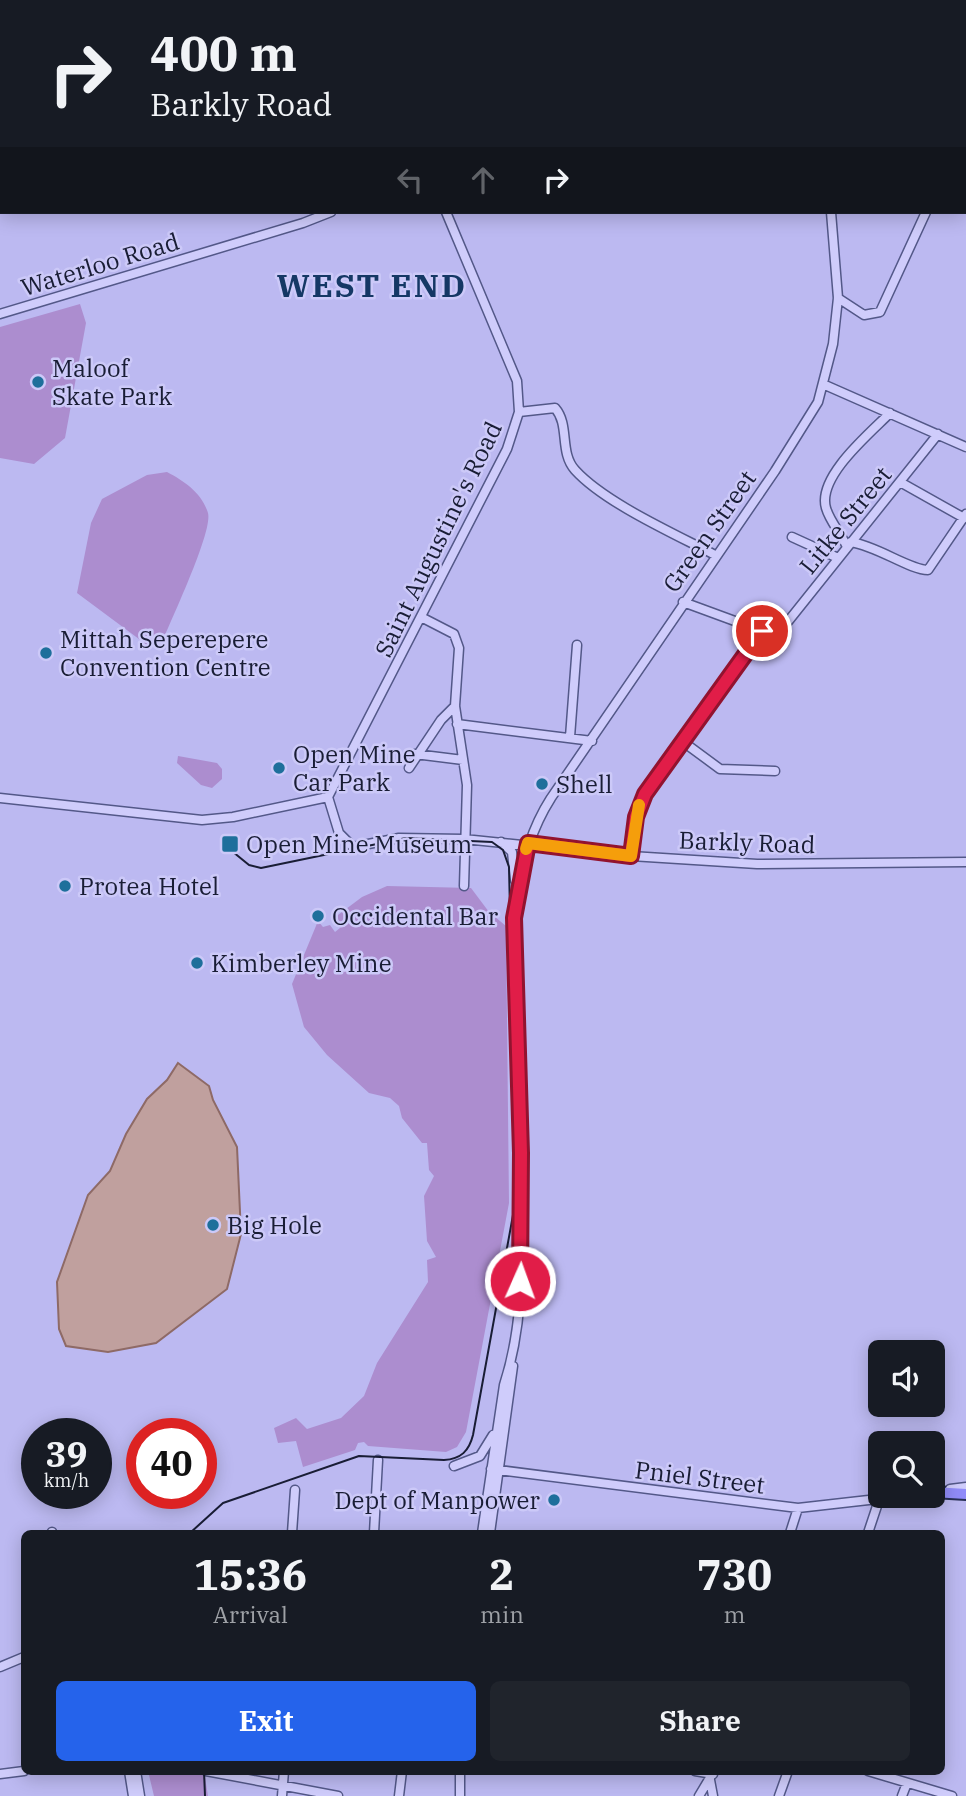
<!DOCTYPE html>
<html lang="en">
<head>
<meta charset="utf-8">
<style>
  body { margin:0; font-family:"IBM Plex Serif",serif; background:#20242c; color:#f1f3f6; height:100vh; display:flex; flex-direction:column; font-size:26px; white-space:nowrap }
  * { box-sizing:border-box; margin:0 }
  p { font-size:23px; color:#9ea1a6 }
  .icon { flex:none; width:38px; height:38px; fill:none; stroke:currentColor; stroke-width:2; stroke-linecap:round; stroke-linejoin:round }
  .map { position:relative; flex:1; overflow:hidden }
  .details { position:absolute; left:21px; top:1530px; width:924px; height:245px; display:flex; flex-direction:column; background:#171b24; border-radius:10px; box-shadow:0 4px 18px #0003 }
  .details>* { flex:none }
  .banner { position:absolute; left:0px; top:0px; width:966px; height:214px; box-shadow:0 4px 18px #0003; background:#171b24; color:#f1f3f6; overflow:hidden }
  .fabs { position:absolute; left:868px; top:1340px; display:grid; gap:14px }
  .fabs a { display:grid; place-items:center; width:77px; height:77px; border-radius:10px; background:#171b24; box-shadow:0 4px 18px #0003; font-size:35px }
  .speed { position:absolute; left:21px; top:1418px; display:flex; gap:14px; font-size:35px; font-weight:700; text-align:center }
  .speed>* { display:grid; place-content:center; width:91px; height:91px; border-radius:50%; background:#171b24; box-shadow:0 4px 18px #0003; line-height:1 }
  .speed small { font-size:18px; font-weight:400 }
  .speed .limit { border:10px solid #d22; background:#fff; color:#111 }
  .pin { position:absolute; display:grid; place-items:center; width:60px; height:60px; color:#fff; margin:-30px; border:4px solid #fff; border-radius:50%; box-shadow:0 2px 7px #0007 }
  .me { position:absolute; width:77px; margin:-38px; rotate:2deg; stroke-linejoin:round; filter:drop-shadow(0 0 5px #0008) }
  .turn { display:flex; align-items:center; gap:24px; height:147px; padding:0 35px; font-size:32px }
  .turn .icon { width:91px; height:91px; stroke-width:2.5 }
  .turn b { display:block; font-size:49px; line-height:60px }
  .lanes { display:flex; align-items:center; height:66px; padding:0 35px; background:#0003; justify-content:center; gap:35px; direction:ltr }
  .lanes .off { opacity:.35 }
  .eta { display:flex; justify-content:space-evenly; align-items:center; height:119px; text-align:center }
  .eta b { font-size:42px; font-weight:800; line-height:49px }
  .button { display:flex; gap:14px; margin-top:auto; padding:14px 35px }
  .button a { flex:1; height:80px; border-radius:10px; background:#2563eb; color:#fff; font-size:28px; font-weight:800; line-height:80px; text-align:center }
  .button a+a { background:#20242c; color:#f1f3f6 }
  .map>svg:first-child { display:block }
</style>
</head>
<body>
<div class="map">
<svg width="966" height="1796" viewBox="0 0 966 1796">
  <rect width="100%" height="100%" fill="#bcb9f1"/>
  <path fill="#ac8dcf" d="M80,304L86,323L65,438L34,464L0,458V327Z
    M167,472C184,481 202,493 208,513C213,532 169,624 160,647L147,645L77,593L91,523L102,499L147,475Z
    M178,756L217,763L222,769V779L212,788L201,785L177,763Z
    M387,886L471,888L489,912L506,926L509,1203L466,1432L457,1447L446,1452L368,1446L364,1442L358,1443L355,1450L303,1467L296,1441L278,1443L274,1428L296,1418L307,1429L341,1418L364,1396L377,1363L428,1282L427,1260L436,1257L427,1241L424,1196L434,1176L429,1170L427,1143H422L402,1118L399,1106L390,1098L369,1093L327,1055L304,1027L292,984L318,921L323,927L330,925L335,932L340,928L334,918L362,897Z
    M148,1771H204L208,1796H154Z"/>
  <path fill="#c0a09e" stroke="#8e6a66" stroke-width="2" d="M178,1063L209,1086L213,1100L237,1147L241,1234L227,1289L156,1343L108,1352L66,1346L59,1329L57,1282L88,1195L110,1171L126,1134L147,1099L167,1080Z"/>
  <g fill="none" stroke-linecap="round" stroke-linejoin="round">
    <defs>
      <path id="minor" d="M371,0L372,2
        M809,0V2
        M432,2V0
        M917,2V0
        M964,131L966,127
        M964,196H966
        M838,298L864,315L880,312L926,212
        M0,314L303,223L331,212
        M825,385L966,447
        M519,412L555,408C570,425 559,452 575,470C605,503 675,534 715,555
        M900,482L964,518
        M792,537L838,558
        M851,542C877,546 910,570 928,570L966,514
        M847,547C841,533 830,522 826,508C817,477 869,434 890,413
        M683,602L762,631L782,629L938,434
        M421,617L454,634L459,648L455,706L467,785L464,886
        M457,724L592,741
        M570,737L577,645
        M682,741L720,769L775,771
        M415,754L463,760
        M409,768L441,720L455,706
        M328,797L339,833L353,847L399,838L464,839L631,856L757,864L966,862
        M328,797L507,449L519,412L517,381L446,212
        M0,798L202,820L233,817L328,797
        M501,842L512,852L515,880
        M631,856L636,817L645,794L762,631
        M454,1466L480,1456L493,1435
        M491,1469L798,1508L904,1496
        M950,1489L966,1487
        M52,1532V1533
        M292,1533L295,1490
        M374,1533L378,1460
        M482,1533L504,1385C523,1327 522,1266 522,1206C521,1146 519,1085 517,1025C514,947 507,867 551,798L775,471L818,402L833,344L838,298L831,212
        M490,1533L513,1366
        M790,1533L798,1508
        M868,1533L879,1500
        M0,1667L24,1657
        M129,1771L133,1796
        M136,1771L140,1796
        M206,1771L338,1796
        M695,1771L713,1774
        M868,1771L952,1796
        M0,1774L24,1771
        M710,1780L713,1796
        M282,1796L284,1771
        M399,1796L402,1771
        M460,1796V1771
        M699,1796L714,1771
        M779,1796L788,1771
        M902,1796L907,1783"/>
      <path id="major" d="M933,1492L966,1494"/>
    </defs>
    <use href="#minor" stroke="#535888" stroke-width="11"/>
    <use href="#major" stroke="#283055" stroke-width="14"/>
    <use href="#minor" stroke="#cfccfb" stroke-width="8"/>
    <use href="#major" stroke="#918cf9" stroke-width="10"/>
    <path stroke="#191d35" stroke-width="2" d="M190,1533L223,1503L359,1456L444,1460C461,1459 469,1451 473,1435L513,1215L516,1183L509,867L503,850L492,842L406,838L261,868L249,865L222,843
      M204,1771L205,1796"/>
  </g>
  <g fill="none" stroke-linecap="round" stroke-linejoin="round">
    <defs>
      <path id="route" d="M520,1281L521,1153L514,918L528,843L631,856L636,817L645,794L762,631"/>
    </defs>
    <use href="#route" stroke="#92132f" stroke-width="18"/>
    <use href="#route" stroke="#e11d48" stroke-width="12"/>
    <path stroke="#f59e0b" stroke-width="12" d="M526,849L528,843L631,856L639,805"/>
  </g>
  <g fill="#1e6f9b" stroke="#ccc9f8" stroke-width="2.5">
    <circle cx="38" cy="382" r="7"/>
    <circle cx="46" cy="653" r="7"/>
    <circle cx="279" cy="768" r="7"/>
    <circle cx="542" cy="784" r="7"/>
    <rect x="221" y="835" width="18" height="18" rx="3.5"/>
    <circle cx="65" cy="886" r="7"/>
    <circle cx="318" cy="916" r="7"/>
    <circle cx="197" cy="963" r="7"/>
    <circle cx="213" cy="1225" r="7"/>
    <circle cx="554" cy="1500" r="7"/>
  </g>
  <g text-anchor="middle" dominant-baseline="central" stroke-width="5" stroke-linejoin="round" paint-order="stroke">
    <g font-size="24" fill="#191d35" stroke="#ccc9f8">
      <text transform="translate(100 264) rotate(-17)">Waterloo Road</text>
      <text transform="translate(845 520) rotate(-51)">Litke Street</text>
      <text transform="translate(709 531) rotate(-55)">Green Street</text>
      <text transform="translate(438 539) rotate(-64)">Saint Augustine's Road</text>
      <text transform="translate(747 842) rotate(2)">Barkly Road</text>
      <text transform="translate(700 1477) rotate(7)">Pniel Street</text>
    </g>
    <g font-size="24" fill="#191d35" stroke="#ccc9f8" text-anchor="start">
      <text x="52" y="368">Maloof<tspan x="52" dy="28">Skate Park</tspan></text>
      <text x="60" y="639">Mittah Seperepere<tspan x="60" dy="28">Convention Centre</tspan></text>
      <text x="293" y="754">Open Mine<tspan x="293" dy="28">Car Park</tspan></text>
      <text x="556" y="784">Shell</text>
      <text x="246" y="844">Open Mine Museum</text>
      <text x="79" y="886">Protea Hotel</text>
      <text x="332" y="916">Occidental Bar</text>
      <text x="211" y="963">Kimberley Mine</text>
      <text x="227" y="1225">Big Hole</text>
      <text x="540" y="1500" text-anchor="end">Dept of Manpower</text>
    </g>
    <g font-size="32" font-weight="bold" letter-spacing="2" fill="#153865" stroke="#ccc9f8">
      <text x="372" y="285">WEST END</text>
    </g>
  </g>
</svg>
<div class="fabs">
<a><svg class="icon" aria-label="sound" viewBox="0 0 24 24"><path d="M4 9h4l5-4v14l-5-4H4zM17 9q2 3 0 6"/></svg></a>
<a><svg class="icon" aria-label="search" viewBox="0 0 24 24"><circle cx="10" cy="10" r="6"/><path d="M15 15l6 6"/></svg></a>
</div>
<div class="speed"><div>39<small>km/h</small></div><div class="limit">40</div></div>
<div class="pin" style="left:762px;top:631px;background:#d93025"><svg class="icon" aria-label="arrive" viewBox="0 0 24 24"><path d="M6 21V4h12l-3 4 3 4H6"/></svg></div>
<svg class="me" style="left:520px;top:1281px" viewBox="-20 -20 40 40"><circle r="17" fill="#e11d48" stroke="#fff" stroke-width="3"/><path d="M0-11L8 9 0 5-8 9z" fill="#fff"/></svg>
<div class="banner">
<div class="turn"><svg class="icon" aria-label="right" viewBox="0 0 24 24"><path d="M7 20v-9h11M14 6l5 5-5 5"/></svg><div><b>400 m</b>Barkly Road</div></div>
<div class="lanes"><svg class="icon off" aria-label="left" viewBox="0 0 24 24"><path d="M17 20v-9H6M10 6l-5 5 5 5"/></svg><svg class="icon off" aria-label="ahead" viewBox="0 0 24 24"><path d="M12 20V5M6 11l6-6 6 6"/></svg><svg class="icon" aria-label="right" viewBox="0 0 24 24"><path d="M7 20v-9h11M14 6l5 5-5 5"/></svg></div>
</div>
<section class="details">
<div class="eta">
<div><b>15:36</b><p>Arrival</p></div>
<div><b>2</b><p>min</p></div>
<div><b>730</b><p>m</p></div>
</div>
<div class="button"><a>Exit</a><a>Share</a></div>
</section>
</div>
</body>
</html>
